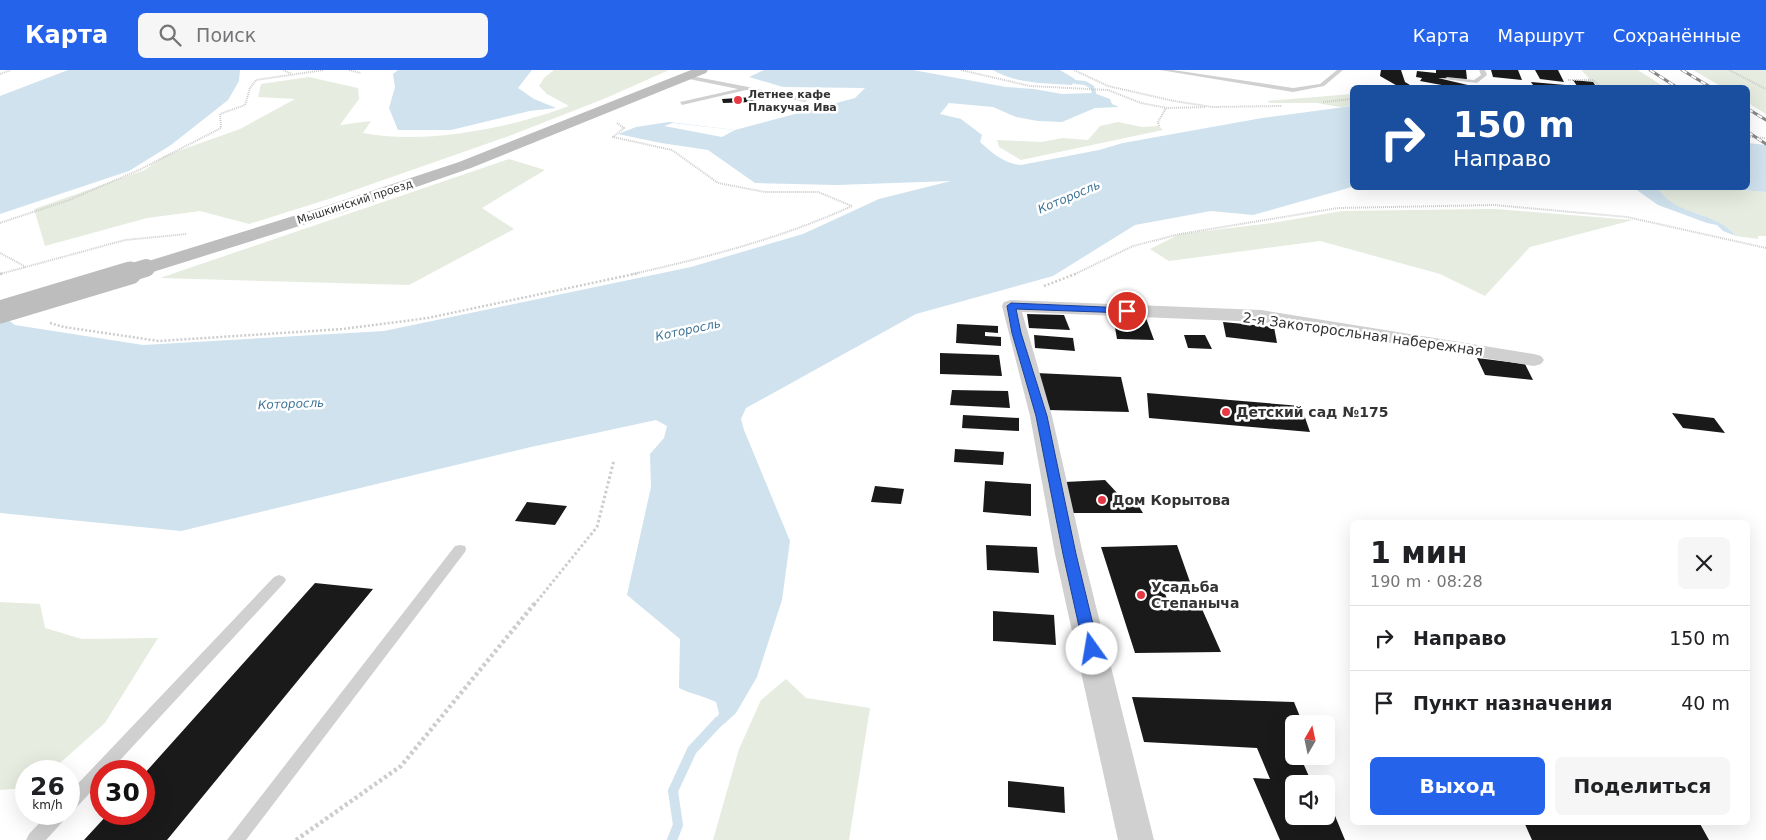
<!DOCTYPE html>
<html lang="ru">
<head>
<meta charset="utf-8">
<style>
  body { margin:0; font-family:"DejaVu Sans",sans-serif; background:#f6f6f6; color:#202124; height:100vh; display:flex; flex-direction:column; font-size:19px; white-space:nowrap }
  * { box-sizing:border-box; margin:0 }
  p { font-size:16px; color:#757577 }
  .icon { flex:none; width:28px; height:28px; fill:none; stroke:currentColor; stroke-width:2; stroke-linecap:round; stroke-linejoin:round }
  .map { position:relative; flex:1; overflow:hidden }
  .side { position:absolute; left:1350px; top:450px; width:400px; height:305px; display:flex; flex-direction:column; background:#fff; border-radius:8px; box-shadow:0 5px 20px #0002 }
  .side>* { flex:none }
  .banner { position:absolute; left:1350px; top:15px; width:400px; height:105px; border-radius:8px; box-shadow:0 5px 20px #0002; background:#1a4fa0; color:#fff; overflow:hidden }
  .needle { width:32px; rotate:9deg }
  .buttons { position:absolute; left:1285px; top:645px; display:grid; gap:10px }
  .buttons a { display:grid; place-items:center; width:50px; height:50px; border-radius:8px; background:#fff; box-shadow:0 5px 20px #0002; font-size:25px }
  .speed { position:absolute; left:15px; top:690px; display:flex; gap:10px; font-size:25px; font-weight:700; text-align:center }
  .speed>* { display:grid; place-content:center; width:65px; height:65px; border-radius:50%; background:#fff; box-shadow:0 5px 20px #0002; line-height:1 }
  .speed small { font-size:12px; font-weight:400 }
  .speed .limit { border:8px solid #d22; background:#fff; color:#111 }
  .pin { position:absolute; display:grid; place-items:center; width:42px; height:42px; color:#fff; margin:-21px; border:2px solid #fff; border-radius:50%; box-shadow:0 1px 5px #0007 }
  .me { position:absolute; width:55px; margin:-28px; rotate:347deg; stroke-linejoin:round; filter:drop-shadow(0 0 4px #0008) }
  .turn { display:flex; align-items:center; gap:18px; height:105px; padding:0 20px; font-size:22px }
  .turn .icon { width:65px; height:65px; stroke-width:2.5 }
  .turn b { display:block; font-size:35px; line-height:42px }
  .round { display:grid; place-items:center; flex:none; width:52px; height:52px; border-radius:8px; background:#f6f6f6 }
  .summary { display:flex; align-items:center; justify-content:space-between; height:85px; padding:0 20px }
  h1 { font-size:30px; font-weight:600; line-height:38px }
  .button { display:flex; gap:10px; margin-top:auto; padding:10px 20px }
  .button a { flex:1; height:58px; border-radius:8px; background:#2563eb; color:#fff; font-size:20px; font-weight:600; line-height:58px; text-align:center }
  .button a+a { background:#f6f6f6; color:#202124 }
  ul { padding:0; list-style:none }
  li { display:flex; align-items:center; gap:15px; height:65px; padding:0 20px; border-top:1px solid #e0e0e0 }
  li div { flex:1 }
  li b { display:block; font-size:19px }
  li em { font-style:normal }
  header { display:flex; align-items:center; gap:30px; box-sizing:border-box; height:70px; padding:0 25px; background:#2563eb; color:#fff }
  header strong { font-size:24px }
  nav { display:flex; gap:28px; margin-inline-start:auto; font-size:18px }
  .search { width:350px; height:45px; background:#f6f6f6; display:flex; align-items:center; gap:12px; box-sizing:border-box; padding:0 18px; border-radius:8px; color:#757577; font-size:19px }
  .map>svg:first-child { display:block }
</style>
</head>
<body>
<header>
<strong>Карта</strong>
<div class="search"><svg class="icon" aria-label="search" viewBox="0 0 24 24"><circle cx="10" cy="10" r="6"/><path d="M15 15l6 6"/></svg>Поиск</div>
<nav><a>Карта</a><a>Маршрут</a><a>Сохранённые</a></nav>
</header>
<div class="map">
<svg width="1766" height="770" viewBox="0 0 1766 770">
  <rect width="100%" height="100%" fill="#fff"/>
  <path fill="#e6ecdf" d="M554,0H669L606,28L509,66L329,129L249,154L200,141L147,148L45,176L34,139L145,100L164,86L240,59L295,29L258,27L261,14L309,7L358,18L359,29L340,55L371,51L363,63C424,75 511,58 569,36L547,24L539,16L544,8Z
    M1581,0H1638L1664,17H1590L1588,7Z
    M1693,0H1766V44L1748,33V18L1722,17Z
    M1352,24V36L1340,37L1317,33H1270L1267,31Z
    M1118,52L1142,57L1159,56L1163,60L1021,90L999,77L997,70L1041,72L1063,68L1088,70L1100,56Z
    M509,89L545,100L482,138L514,159L409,215L160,208Z
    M1652,118H1716L1766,122V166H1758V169L1736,166C1721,147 1694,145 1673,135C1664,130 1662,121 1652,118Z
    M1494,139L1633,150L1530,177L1485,226L1440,204L1320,171L1169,191L1150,179L1180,164L1272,153L1342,141Z
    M0,532L40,534L45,558L82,569L158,568L105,653L51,701H26V718L0,720Z
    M786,609L806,628L870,638L849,770H713L739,679L761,630Z"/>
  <path fill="#cfe2ee" d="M68,0H240L239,11L228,30L171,75L129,101L0,144V26Z
    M398,0H532L518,18L534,29L556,38L530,41L451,60H398L389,38L395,17L393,4Z
    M764,0H913L1006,17L1034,19L1062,24L1094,23L1110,29L1112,34L1119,37L1095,38L1062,52L1038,51L1016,47L993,37L949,33L940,44L961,49L982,65L980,72C992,83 1005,94 1021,95L1099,80L1123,73L1262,48L1352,36V117L1253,145L1211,141L1135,155L1053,206L916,244L746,338L741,349L744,360L790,471L782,530L757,607L736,643L724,654L713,659L719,643L716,632C704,626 691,624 679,618L680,569L627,525L651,417L650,384L664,368L667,356L656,350L531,377L181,461L0,443V244L15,255L143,275L384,261L691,197L803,164L879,129L951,111L837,115L755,113L708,80L661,73L618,64L636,57L669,52L735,60L855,28L865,18L783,17L749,7Z
    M993,0H1060L1075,9L1072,15C1046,13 1016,14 993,0Z
    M1748,73L1766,75V122L1716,118H1748Z
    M1634,118L1658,119C1679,148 1715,140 1736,166L1723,161L1717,155L1707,153L1658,135Z"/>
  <path fill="#fff" d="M673,53L735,60L722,67L664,56Z"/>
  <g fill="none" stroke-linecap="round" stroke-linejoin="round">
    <path stroke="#cfe2ee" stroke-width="4" d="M1075,12L1085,13L1092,17L1094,23"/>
    <path stroke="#cfe2ee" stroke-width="10" d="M672,770L678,755L673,721L692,680L719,651"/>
  </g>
  <path fill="#1a1a1a" d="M1381,0H1401L1405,12L1415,18H1401L1380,6Z
    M1436,0H1466L1467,9L1438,8L1472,16L1469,18L1447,16L1420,11L1422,8L1416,7L1417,1L1436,3Z
    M1491,0H1518L1522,10L1493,7Z
    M1535,0H1558L1564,12L1540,9Z
    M1573,10L1593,12L1597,18H1563L1533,15L1531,12L1577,16Z
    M753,27L754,32L723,33L722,29Z
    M1027,244L1064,245L1070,260L1029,258Z
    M1113,246L1146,248L1154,270L1117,269Z
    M1223,252L1274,257L1277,273L1226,267Z
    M957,254L998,256V263L985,262V266L1001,267V276L956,273Z
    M1034,265L1073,268L1075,281L1035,278Z
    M1184,265H1205L1212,279L1188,278Z
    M940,283L999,285L1002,306L940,304Z
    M1477,288L1525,294L1533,310L1485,305Z
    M1036,303L1121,307L1129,342L1048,340Z
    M952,320L1008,321L1010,338L950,335Z
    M1147,323L1301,336L1310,362L1149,348Z
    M1672,343L1714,348L1725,363L1683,358Z
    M963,345L1019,348V361L962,358Z
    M955,379L1004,382L1003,395L954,392Z
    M1105,410L1120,426L1133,427L1143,443H1072L1065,412Z
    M985,411L1031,414V446L983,442Z
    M875,416L904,419L901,434L871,432Z
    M527,432L567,436L555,455L515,451Z
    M986,475L1037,477L1039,503L987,500Z
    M1177,475L1190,512L1160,511L1171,539H1202L1221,582L1135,583L1101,477Z
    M315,513L373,519L167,770H84L108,744H144V704Z
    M993,541L1054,545L1056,575L993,571Z
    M1132,627L1294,632L1303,654H1294V686H1300L1311,711L1322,712V714H1294V746H1326V724L1345,770H1280L1253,708L1270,709L1257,678L1144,672Z
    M1008,711L1064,717L1065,743L1008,737Z
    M1524,752H1699L1709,770H1532Z"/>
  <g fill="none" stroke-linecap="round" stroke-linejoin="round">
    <path stroke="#cdcdcd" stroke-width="2" stroke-dasharray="1 1" stroke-linecap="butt" d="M283,0L292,4
      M349,0L361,3
      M961,0L1030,16L1108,20L1141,33L1167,38L1206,37
      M1074,0L1108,16L1174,31L1212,37L1282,36
      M1729,0L1766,19
      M0,4L11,0
      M1568,10H1593L1602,18
      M1323,32L1352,29
      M617,53L624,58L613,67L672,80L718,113L765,122H818L852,136C782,168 708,187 633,204
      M1159,56L1158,52L1166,38
      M1748,67L1766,68
      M0,153L69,130L139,100L221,58L220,44L245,35L250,18L256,10L324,0
      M0,183L26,197
      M0,204L125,170L187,164
      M1075,204L1133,176L1180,164L1338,138L1494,135L1627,147L1766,178"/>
    <path stroke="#cdcdcd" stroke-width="2.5" stroke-dasharray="2 2" stroke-linecap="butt" d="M0,204L4,203
      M1044,216L1078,203
      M50,253L64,257L159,271L343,259L428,248L639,203"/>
    <path stroke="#cdcdcd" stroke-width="3" stroke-dasharray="2.5 2.5" stroke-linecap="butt" d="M534,535L597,457L614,390"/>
    <path stroke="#cdcdcd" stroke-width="4.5" stroke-dasharray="3 3" stroke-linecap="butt" d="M296,770L401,696L535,533"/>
    <path fill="#d0d0d0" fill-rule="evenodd" d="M1160,0H1173L1293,18L1320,14L1337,0H1343L1324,16L1293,22Z
      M1479,0H1485L1487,5L1477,13L1444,9L1447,7L1474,10L1481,5Z
      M686,5L805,28L808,30L805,32L746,20L682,35L680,32L738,19L684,8Z
      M460,475L465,476L466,479L465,482L246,770H227L455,476Z
      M279,505L284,507L286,510L284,513L110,701H101V711L75,739L69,741V723L274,507Z
      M48,744H67L65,749L46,770H26L29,764Z"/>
    <path fill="#d0d0d0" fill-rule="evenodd" d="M1011,230L1261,240L1534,284L1541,286L1544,290L1541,294L1534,296L1261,252L1022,242L1052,346L1083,484L1154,770H1118L1055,484L1030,346L1002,236L1004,232Z"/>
    <path fill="#bdbdbd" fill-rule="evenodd" d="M691,0H708L706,3L471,98L344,142L153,202L146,204L139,202L136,198L139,194L332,134L459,92Z"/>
    <defs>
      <path id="rail" d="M1650,0L1678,18
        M1682,0L1712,18
        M1748,39L1766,50
        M1748,62L1766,74"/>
    </defs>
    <use href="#rail" stroke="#888" stroke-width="3"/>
    <use href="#rail" stroke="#fff" stroke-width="2" stroke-dasharray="5.5" stroke-linecap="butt"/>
    <path stroke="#bdbdbd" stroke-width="18" d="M126,204L146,198"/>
    <path stroke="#bdbdbd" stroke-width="23" d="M0,242L130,203"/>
  </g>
  <path fill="#2563eb" stroke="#184099" d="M1011,233L1127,238L1131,241L1127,243L1016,239L1021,263L1047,346L1076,484L1099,579L1097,583L1092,585L1087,583L1084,579L1063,484L1036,346L1012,263L1007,236Z"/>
  <g fill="#e63946" stroke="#fff" stroke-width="2">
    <circle cx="738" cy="30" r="5"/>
    <circle cx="1226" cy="342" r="5"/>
    <circle cx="1102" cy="430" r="5"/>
    <circle cx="1141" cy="525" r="5"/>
  </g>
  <g text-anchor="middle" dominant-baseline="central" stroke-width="5" stroke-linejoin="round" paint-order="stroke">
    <g font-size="11" font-weight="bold" fill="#333" stroke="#fff" text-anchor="start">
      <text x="748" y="24">Летнее кафе<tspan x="748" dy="13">Плакучая Ива</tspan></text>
    </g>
    <g font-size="11" fill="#333" stroke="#fff">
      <text transform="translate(355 132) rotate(-18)">Мышкинский проезд</text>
    </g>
    <g font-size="12" font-style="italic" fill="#3f7597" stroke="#fff">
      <text transform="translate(1069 127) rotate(-23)">Которосль</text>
      <text transform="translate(688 260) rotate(-12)">Которосль</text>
      <text transform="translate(291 334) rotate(-2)">Которосль</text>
    </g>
    <g font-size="14" fill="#333" stroke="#fff">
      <text transform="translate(1363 264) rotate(8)">2-я Закоторосльная набережная</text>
    </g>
    <g font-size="14" font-weight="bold" fill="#333" stroke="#fff" text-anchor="start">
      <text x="1236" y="342">Детский сад №175</text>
      <text x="1112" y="430">Дом Корытова</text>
      <text x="1151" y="517">Усадьба<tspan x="1151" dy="16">Степаныча</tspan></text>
    </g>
  </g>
</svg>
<div class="buttons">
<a><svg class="needle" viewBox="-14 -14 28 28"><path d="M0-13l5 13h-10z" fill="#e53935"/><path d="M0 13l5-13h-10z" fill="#757577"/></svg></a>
<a><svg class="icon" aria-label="sound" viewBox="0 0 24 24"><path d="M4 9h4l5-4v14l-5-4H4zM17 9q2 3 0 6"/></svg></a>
</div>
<div class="speed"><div>26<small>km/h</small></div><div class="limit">30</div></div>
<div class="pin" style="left:1127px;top:241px;background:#d93025"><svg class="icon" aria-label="arrive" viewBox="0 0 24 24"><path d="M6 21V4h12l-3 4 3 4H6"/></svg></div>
<svg class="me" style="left:1092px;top:579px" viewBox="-20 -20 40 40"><circle r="19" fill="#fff"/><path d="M0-13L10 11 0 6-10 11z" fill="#2563eb"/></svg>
<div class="banner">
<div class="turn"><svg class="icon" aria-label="right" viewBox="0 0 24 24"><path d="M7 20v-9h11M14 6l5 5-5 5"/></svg><div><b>150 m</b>Направо</div></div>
</div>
<section class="side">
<div class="summary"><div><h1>1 мин</h1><p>190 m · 08:28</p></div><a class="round"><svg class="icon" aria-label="close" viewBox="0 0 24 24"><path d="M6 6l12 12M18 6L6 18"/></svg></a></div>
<ul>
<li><svg class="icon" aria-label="right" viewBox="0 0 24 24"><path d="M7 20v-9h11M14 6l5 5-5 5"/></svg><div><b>Направо</b></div><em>150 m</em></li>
<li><svg class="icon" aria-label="arrive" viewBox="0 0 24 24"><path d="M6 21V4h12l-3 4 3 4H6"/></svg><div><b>Пункт назначения</b></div><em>40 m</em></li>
</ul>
<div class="button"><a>Выход</a><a>Поделиться</a></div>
</section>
</div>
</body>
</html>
